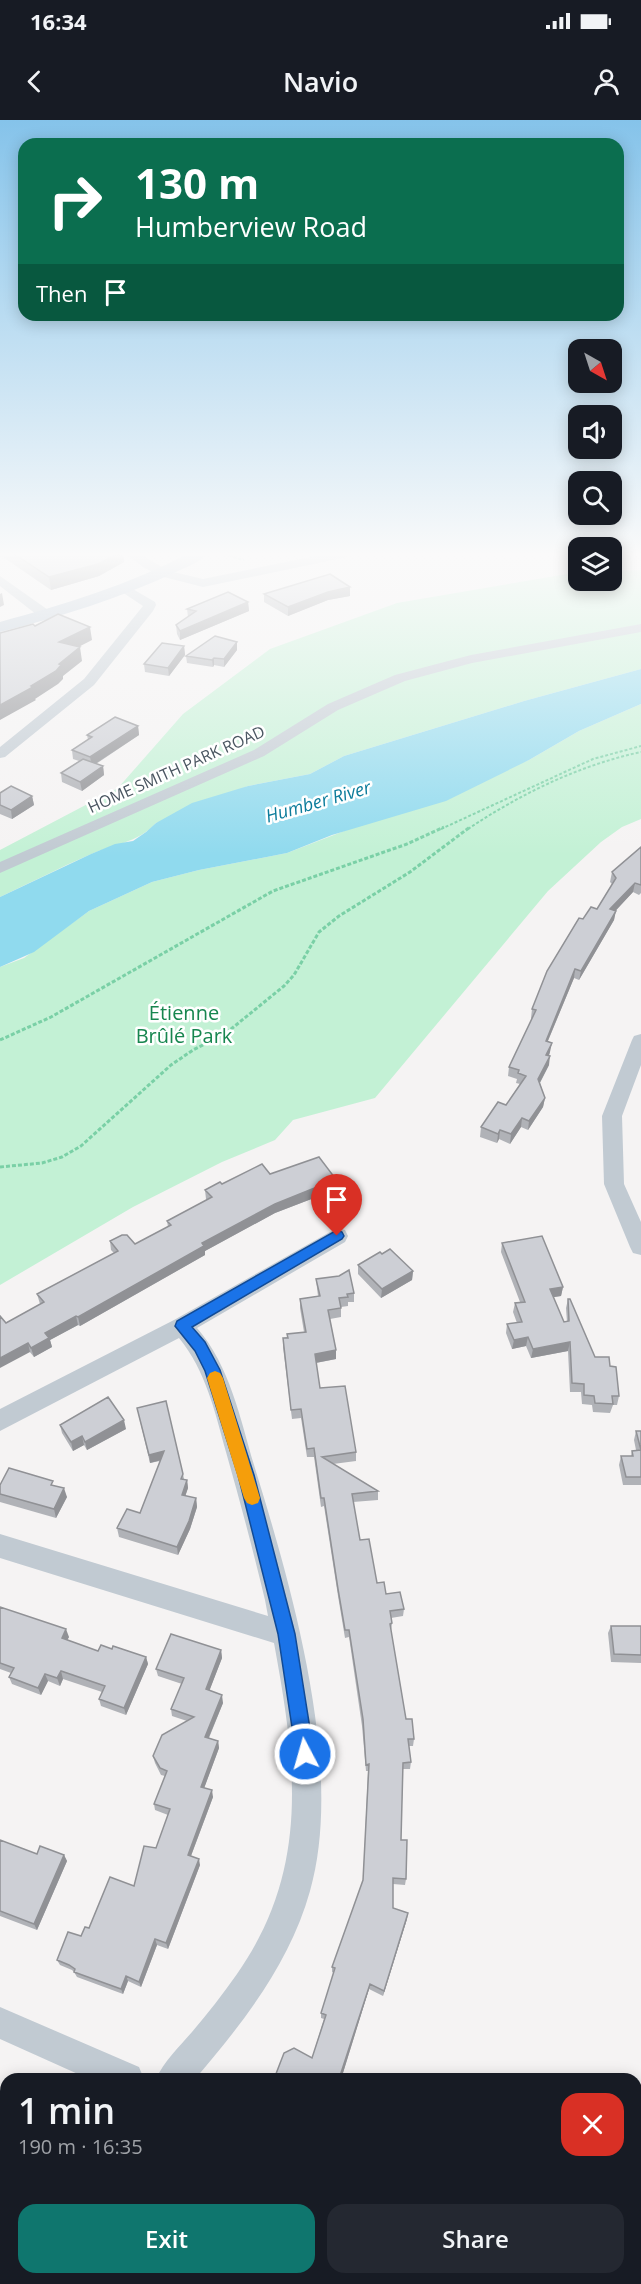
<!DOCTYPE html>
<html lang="en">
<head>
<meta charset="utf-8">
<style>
  body { margin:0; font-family:"Open Sans",sans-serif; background:#242831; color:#f1f3f6; height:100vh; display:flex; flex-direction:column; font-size:22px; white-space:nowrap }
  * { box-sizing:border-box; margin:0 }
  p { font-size:20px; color:#9ea1a6 }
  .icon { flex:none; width:33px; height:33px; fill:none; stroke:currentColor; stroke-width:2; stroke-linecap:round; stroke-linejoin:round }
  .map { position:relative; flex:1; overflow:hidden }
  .panel { position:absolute; left:0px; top:1953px; width:642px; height:212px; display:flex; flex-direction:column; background:#171b24; border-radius:18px 18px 0 0; box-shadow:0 3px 15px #0003 }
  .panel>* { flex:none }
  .hud { position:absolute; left:18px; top:18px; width:606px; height:183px; border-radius:18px; box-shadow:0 3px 15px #0003; background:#0b6e4f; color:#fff; overflow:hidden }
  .needle { width:39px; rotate:141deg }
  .tools { position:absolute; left:568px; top:219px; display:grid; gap:12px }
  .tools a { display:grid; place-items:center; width:54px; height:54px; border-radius:12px; background:#171b24; box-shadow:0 3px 15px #0003; font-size:30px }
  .pin { position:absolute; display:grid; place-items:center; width:51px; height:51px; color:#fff; margin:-62px -26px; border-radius:50% 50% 50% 0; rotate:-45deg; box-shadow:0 0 6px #0007 }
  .pin .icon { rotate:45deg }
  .me { position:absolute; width:66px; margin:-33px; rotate:354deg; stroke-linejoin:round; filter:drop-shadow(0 0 4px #0008) }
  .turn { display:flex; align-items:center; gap:21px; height:126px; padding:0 18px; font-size:27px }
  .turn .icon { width:78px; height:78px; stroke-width:2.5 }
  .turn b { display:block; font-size:42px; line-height:51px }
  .then { display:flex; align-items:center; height:57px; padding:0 18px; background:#0003; gap:12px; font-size:22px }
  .round { display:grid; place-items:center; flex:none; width:63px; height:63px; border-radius:18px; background:#242831 }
  .overview { display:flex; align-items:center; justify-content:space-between; height:102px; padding:0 18px }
  h1 { font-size:36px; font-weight:600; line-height:45px }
  .button { display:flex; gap:12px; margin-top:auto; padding:12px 18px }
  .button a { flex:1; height:69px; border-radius:18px; background:#0f766e; color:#fff; font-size:24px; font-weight:600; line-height:69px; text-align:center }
  .button a+a { background:#242831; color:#f1f3f6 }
  .status { display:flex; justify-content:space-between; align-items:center; height:42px; padding:0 30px; background:#171b24; direction:ltr }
  .status svg { height:16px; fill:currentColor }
  header { display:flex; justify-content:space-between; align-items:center; height:78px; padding:0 18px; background:#171b24; font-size:27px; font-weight:600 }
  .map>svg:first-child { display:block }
</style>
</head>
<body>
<div class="status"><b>16:34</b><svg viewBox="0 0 49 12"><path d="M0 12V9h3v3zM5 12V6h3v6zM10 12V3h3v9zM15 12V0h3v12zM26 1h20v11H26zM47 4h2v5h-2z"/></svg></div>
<header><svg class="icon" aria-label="back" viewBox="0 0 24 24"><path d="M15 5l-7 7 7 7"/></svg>Navio<svg class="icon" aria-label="person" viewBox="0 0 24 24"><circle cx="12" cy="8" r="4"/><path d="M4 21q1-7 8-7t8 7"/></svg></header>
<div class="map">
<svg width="641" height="2164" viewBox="0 0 641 2164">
  <rect width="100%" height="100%" fill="#f5f3f3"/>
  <path fill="#c3f1d5" d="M641,450V549L524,581L344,636L310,654L248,666L156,703C136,724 115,723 89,735C59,748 30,763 0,777V730L118,668L183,594L270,529L397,483L579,452V460H612V451Z
    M641,584V699L622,707L601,722L548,771L375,978L293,1000L275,1020L222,1042L133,1087L0,1165V847L24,838L89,791L152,762L199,750L287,733L529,640L579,611Z"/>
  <path fill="#90daee" d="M641,549V584L579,611L529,640L446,681L332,715L287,733L199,750L152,762L89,791L34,832L0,847V777L91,734L115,724L133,721L146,712L156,703L192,683L248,666L310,654L344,636L524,581Z"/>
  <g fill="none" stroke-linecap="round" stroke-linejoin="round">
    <path stroke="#7ad0a6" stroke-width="2" stroke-dasharray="3 2" stroke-linecap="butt" d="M224,434L244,440
      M441,709L593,639L641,626
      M468,709C520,674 580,645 641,632"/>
    <path stroke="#7ad0a6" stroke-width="3" stroke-dasharray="4 2" stroke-linecap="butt" d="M0,920L51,897L273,771L407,724L444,707
      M0,1047L42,1043L62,1037L81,1026L171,945L193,930L225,914L284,866L294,855L319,812L339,796L410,752L470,707"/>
    <path fill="#c1cad2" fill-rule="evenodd" d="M125,433H138L169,451L203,459L330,433H353L347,437L203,467L160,456L143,447Z
      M0,456L51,492L52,495L51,498H41L0,466Z
      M126,465L155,482L156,485L153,491L94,565L5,637L0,638V627L84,559L143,486L122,472L120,469Z
      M641,504V512L472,543L405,561L338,590L264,636L0,753V742L254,630L328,584L395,555L471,535Z
      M641,914V945L622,996L624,1064L641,1102V1135L633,1133L630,1127L604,1064L602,996L632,920L634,916Z
      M337,1108L345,1110L348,1116L345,1122L197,1208C230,1246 240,1298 254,1345C291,1465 345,1649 310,1771C290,1843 243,1903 195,1959H156C164,1941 179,1927 192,1912C208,1893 223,1874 237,1854C311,1748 296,1643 274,1523L0,1438V1414L268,1496L265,1480C253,1430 240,1381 226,1332C215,1292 206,1251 179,1218L0,1311V1289L174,1200Z
      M0,1887L139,1947L144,1959H89L0,1919Z
      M6,2132V2158H20L17,2164H0V2135Z"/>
    <path fill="#b3c2d1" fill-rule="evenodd" d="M189,433H208C201,442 186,447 176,452C120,478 60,497 0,512V502C65,484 129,465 189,433Z"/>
  </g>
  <path fill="#b0b2b7" d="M0,433H70L72,434L74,433H123L124,442L99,456L51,470L0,435Z
    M350,467V476L328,480L288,496L264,482V474Z
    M248,482L249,491L180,520L177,514L176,505L188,497L187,489Z
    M184,526L185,535L169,556L145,552L144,544Z
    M237,530L224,547L214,545L213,547L187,543L186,536Z
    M138,606L139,615L96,644L103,646L104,655L82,671L62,662L61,653L79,641L73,639L72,630L88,620L87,615Z
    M0,673L32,676L34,685L12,699L0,694Z
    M641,727V773L639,775L633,772L615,791L614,800L579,860L574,858L548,921L550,932L549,936V945L540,963L545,978L543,987L528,1010L521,1007L510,1024L499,1019L497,1023L480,1017L481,1007L506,985L520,964L516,963L517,959L508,956L509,947L532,899L531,898L532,889L583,799L597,789L612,764L610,762L612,752Z
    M270,1054L335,1058V1067L327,1070V1073L275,1093L205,1131V1135L80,1206L78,1205L50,1220L52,1227L34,1237L6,1203L40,1184L37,1174L114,1133L111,1130L110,1121L135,1124L168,1107L167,1101L207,1080L206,1079L205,1070L222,1064Z
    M502,1123L563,1167L561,1176L553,1177L564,1202H567L566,1188L568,1179L595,1237L610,1246L619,1276L617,1285H613L610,1293L593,1292L592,1285L582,1284L581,1272H570L568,1231L531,1238L526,1226L512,1229L506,1213L507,1204L517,1203L513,1192L515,1183L520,1182L501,1132Z
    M382,1134L413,1151L412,1160L381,1178L358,1154V1145Z
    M316,1159L354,1173V1182H348V1186L341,1187V1197L330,1199L336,1230V1239L316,1243L320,1268L356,1332V1341L333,1344L378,1371V1380L353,1382L360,1420L377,1463L386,1474L404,1489L403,1496L391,1498L392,1503L391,1511L406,1599L414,1619L413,1626H409L411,1642L410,1649H403L401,1720L406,1759L405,1765L393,1764V1788L407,1799L383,1876L369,1869L341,1959H274L312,1938L324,1899L321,1898V1893L334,1853L332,1852V1847L363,1761L368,1651H366L362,1606L349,1517L345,1518L338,1476L324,1386L321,1387L314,1337H307L301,1298L292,1299L283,1227V1218L304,1212L300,1188V1179L318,1176L317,1168Z
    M137,1288L183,1354L184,1359L187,1360L188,1368L185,1376L196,1378L197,1387L190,1409L178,1435L119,1417L117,1408L140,1393L160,1341L150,1343Z
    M60,1305L126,1309L87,1330L84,1325L73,1331L62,1313Z
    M636,1311H641V1365H623L619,1345L621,1336H631L632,1331L636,1330L634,1320Z
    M0,1365H54L67,1377L56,1398L0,1382Z
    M0,1487L69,1517L67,1520L98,1531L112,1529L146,1537L148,1544L126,1595L101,1586L99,1579L102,1572L63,1559L60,1566L48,1561L41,1575L12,1564L9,1557L11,1553L0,1549Z
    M611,1506H641V1543L611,1542L608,1513Z
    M221,1530L222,1538L209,1571L223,1583L209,1618L218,1621L219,1628L204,1668L213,1677L191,1736L200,1745L168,1829L157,1825L141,1867L128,1861L123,1874L77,1857L74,1852L72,1850L60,1845L57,1840L134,1766L156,1728L168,1695L155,1690L154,1684L165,1656L161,1655L155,1643L153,1636L187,1601L172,1596L171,1589L182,1564L158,1556L156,1549Z
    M0,1720L37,1734L64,1735L67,1741L37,1810L0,1796Z"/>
  <path fill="#909195" d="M119,433H123L124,442L99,456L51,470L49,457Z
    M350,467V476L328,480L288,496V487L328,472Z
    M2,473L4,485L0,487V474Z
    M248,482L249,491L180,520V511Z
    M90,507L92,520L61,536L59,522Z
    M237,522V530L224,547V539Z
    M184,526L185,535L169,556L168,548Z
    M80,527L82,541L63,556V559L58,564L35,579L36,580L0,600V585L31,566Z
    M214,538V545L213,547L212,540Z
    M138,606L139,615L92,646L90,637Z
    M103,646L104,655L82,671L80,662Z
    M32,676L34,685L12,699L11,690Z
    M635,763L633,772L608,799L610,789Z
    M616,791L614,800L579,860L581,851Z
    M575,849L574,858L544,930L546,921Z
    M552,923L550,932L545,944L546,935Z
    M550,936L549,945L537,968L538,959Z
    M545,978L543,987L528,1010L529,1001Z
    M522,998L521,1007L510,1024L511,1014Z
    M500,1010L499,1019L497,1023L498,1014Z
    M335,1058V1067L327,1070V1073L275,1093L205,1131V1135L80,1206L78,1197L202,1123L275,1084L326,1061Z
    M413,1151L412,1160L381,1178L382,1169Z
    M563,1167L561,1176L548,1178L550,1169Z
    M76,1196L78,1205L50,1220L52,1227L34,1237L31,1228L45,1213Z
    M528,1217L526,1226L512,1229L514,1220Z
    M570,1222L568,1231L531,1238L533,1229Z
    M28,1223L30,1232L0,1248V1238Z
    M336,1230V1239L315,1243V1234Z
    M124,1300L126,1309L87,1330L85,1322Z
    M82,1316L84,1325L73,1331L71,1322Z
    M164,1331L165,1339L150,1343L149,1335Z
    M187,1360L188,1368L183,1383L182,1375Z
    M64,1368L67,1377L56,1398L54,1389Z
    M196,1378L197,1387L190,1409L178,1435L177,1427Z
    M66,1509L69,1517L64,1526L62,1518Z
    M221,1530L222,1538L207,1577L206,1569Z
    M146,1537L148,1544L126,1595L124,1588Z
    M61,1551L63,1559L60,1566L57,1558Z
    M45,1554L48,1561L41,1575L38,1568Z
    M222,1575L223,1583L206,1624L205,1617Z
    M218,1621L219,1628L202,1674L201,1667Z
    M212,1670L213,1677L189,1741L188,1735Z
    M64,1735L67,1741L37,1810L34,1804Z
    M199,1739L200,1745L168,1829L166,1823Z
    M408,1793L407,1799L383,1876L384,1871Z
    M155,1819L157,1825L141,1867L139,1862Z
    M126,1856L128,1861L123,1874L121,1869Z
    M370,1864L369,1869L343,1953L341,1959H339Z"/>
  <path fill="#cdcfd5" stroke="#909195" stroke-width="1.5" d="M13,433H70L72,434L74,433H119L98,444L49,457Z
    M330,454L350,467L328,472L288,487L264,474Z
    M228,472L248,482L180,511L176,505L196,491L187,489Z
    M58,494L90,507L59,522L80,527L59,544L61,545L56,551L31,566L33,567L0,585V513L33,504L35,506Z
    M215,516L237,522L224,539L214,538L212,540L186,536Z
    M162,523L184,526L168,548L144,544Z
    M115,597L138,606L90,637L72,630L92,617L87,615Z
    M83,639L103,646L80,662L61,653Z
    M11,666L32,676L11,690L0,685V673Z
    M641,727V765L635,763L610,789L616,791L581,851L575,849L546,921L552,923L546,935L550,936L538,959L545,978L529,1001L522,998L511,1014L500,1010L498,1014L481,1007L498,982L506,985L526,956L518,953L519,950L509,947L536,890L532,889L547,851L579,798L583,799L591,787L597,789L616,758L612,752Z
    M319,1037L335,1058L326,1061L327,1063L275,1084L202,1123L204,1126L78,1197L76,1196L45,1213L49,1218L31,1228L28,1223L0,1238V1196L6,1203L44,1182L37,1174L118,1131L110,1121L122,1115H127L135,1124L171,1105L167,1101L212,1077L205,1070L220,1062L222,1064L262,1044L270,1054Z
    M542,1116L563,1167L550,1169L564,1202L569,1201L568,1179H570L595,1237H609L610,1246L616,1247L619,1276H612L613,1284L595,1283L594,1276L584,1275V1264L572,1263L570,1222L533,1229L528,1217L514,1220L507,1204L522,1202L515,1183L525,1182L502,1123Z
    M390,1129L413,1151L382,1169L358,1145L380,1132L382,1134Z
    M349,1150L354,1173L347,1174L348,1177L339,1178L341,1188L328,1190L336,1230L315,1234L320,1268L345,1266L356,1332L322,1337L378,1371L352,1374L360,1420L369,1419L377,1463L384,1462L386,1474L400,1472L404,1489L390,1491L392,1503L390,1504L406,1599H412L414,1619H408L411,1642L403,1643L401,1720H407L406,1759L393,1758V1788L408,1793L384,1871L370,1864L339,1959H274L284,1933L294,1928L312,1938L326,1895L321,1893L335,1848L332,1847L363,1760L369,1644L366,1645L363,1599L349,1510H345L338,1469L324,1378H321L314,1328L307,1329L301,1289L291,1290L283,1218H288L287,1214L306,1212L300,1179L320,1176L316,1159L339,1156Z
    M108,1277L124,1300L85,1322L82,1316L71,1322L60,1305Z
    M166,1281L183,1354L181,1359L187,1360L182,1375L196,1378L189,1401L177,1427L117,1408L127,1389L140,1393L164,1331L149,1335L137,1288Z
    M636,1311H641V1357H626L621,1336H633L632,1331L641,1330Z
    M9,1348L53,1361L51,1365L64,1368L54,1389L0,1374V1365Z
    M0,1487L66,1509L62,1518L98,1531L101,1525L112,1529L113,1526L146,1537L124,1588L99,1579L105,1566L61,1551L57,1558L45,1554L38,1568L9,1557L14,1548L0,1543Z
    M611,1506H641V1535L614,1534Z
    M171,1514L221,1530L206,1569L222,1575L205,1617L218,1621L201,1667L212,1670L188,1735L199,1739L166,1823L155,1819L139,1862L126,1856L121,1869L74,1852L75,1849L69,1845L57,1840L68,1812L81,1816L85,1807L89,1808L110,1757L134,1766L144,1726L156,1728L170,1689L154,1684L167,1651L160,1648L153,1636L162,1615L194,1597L171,1589L184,1558L156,1549Z
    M0,1720L37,1734L40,1726L64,1735L34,1804L0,1791Z
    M104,2158H162L171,2164H102Z"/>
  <linearGradient id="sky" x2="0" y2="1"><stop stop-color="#85c3ea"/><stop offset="0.59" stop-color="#fafafa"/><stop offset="1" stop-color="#fafafa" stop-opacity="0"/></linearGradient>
  <rect width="641" height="736" fill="url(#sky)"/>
  <path fill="#1a73e8" stroke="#114b97" stroke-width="1.5" d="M337,1110L342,1112L344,1116L342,1119L192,1207L205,1222L220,1250L254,1355L295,1514L314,1634L312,1641L305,1644L298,1641L296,1634L278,1514L238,1355L205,1251L195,1231L175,1206L177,1201Z"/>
  <path fill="#f59e0b" d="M215,1251L220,1253L223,1258L260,1378L258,1383L252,1385L247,1383L244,1378L207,1258L210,1253Z"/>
  <g text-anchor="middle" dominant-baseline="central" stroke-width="5" stroke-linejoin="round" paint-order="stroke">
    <g font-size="16" fill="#4a5661" stroke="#fff">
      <text transform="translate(176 649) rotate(-24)">HOME SMITH PARK ROAD</text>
    </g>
    <g font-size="18" font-style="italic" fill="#0c7c9b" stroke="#fff">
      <text transform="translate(318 681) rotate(-16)">Humber River</text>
    </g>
    <g font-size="20" fill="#17864f" stroke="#fff">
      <text x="184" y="892">Étienne<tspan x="184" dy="23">Brûlé Park</tspan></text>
    </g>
  </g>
</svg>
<div class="tools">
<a><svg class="needle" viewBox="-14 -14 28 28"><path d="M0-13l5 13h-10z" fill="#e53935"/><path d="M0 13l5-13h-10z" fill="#9ea1a6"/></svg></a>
<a><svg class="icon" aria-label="sound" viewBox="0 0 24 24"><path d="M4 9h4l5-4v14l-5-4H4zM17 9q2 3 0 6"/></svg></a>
<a><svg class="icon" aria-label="search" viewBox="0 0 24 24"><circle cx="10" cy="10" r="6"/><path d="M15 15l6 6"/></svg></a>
<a><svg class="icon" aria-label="layers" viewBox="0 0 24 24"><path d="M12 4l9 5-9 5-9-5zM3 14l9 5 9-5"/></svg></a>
</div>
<div class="pin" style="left:337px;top:1116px;background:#d93025"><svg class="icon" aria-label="arrive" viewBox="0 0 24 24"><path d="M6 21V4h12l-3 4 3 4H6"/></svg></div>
<svg class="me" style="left:305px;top:1634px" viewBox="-20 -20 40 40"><circle r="17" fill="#1a73e8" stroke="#fff" stroke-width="3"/><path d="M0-11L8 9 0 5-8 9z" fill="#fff"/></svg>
<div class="hud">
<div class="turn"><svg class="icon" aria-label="right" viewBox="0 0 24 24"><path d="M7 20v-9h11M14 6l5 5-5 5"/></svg><div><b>130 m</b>Humberview Road</div></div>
<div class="then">Then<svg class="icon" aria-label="arrive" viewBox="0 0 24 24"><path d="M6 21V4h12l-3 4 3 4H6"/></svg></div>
</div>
<section class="panel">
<div class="overview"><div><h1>1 min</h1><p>190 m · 16:35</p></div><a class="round" style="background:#d93025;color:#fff"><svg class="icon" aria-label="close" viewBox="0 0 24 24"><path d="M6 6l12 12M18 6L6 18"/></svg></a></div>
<div class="button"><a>Exit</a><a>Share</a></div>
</section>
</div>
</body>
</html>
